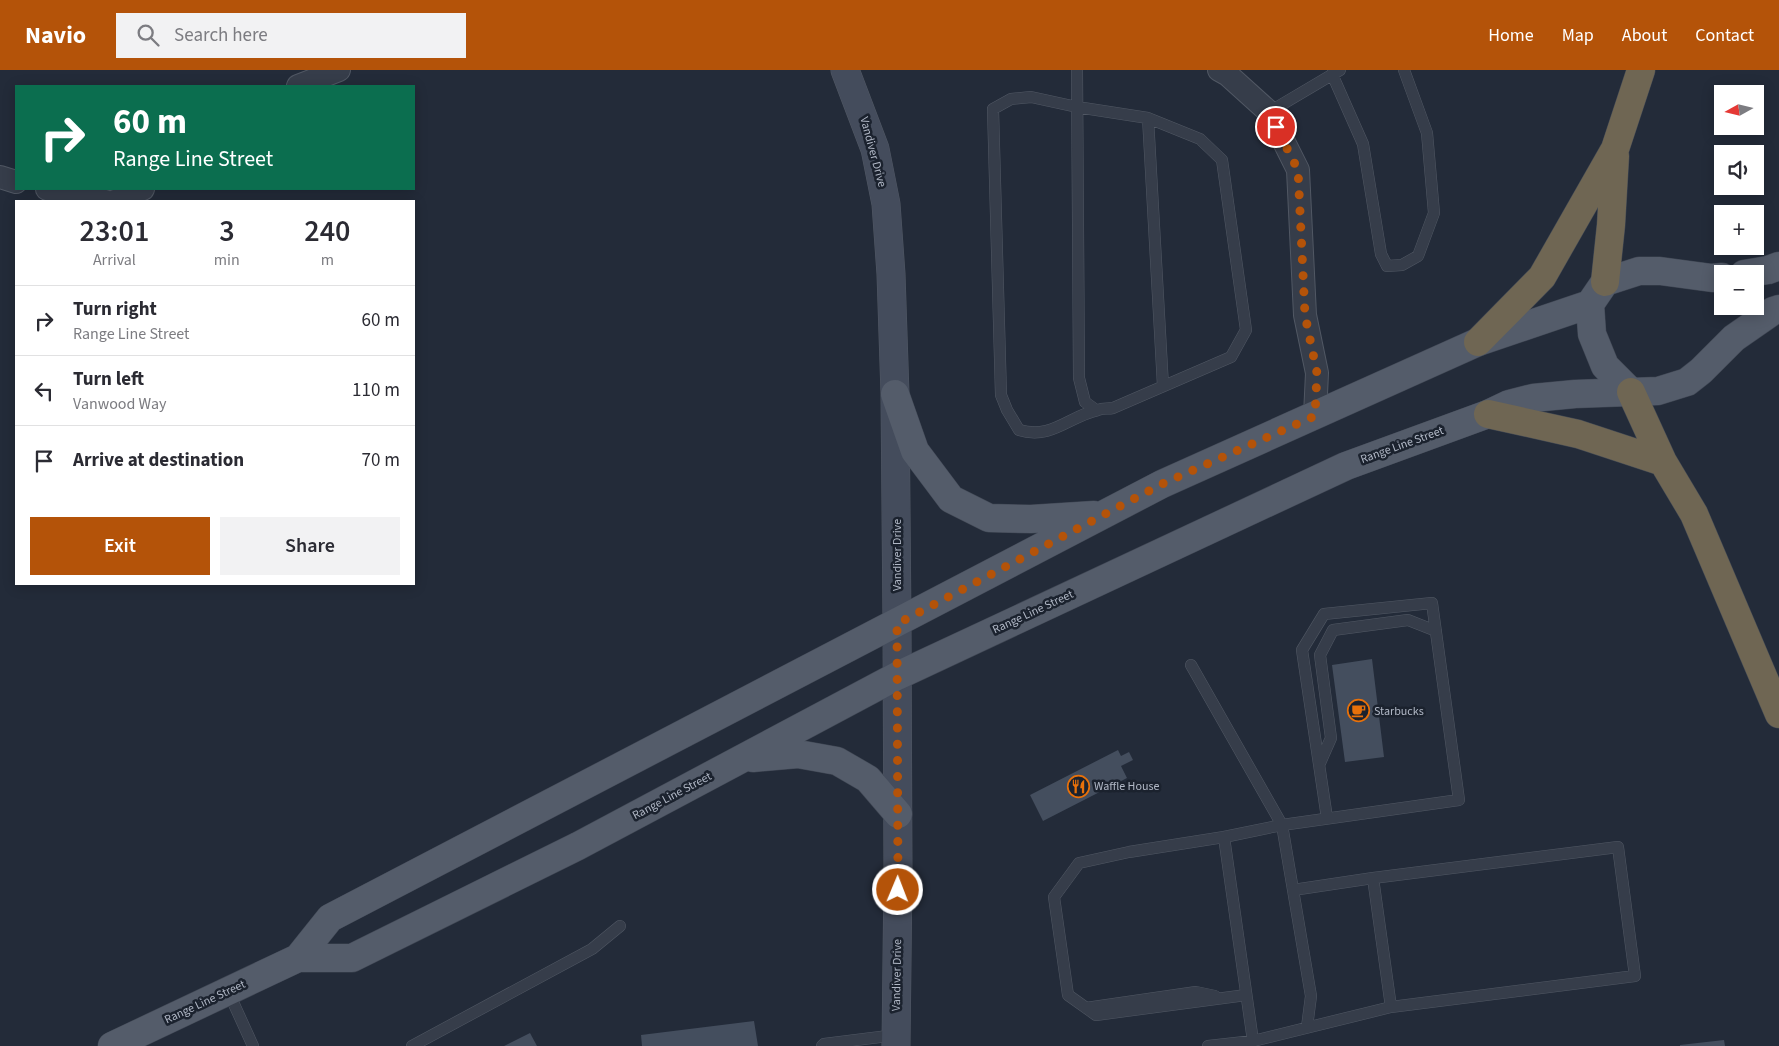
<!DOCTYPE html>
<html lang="en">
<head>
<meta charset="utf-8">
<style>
  body { margin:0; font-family:"Source Sans 3",sans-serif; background:#f2f2f3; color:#2b2b33; height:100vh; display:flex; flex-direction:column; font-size:19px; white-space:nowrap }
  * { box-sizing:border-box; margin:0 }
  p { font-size:16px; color:#7c7c81 }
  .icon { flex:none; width:28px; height:28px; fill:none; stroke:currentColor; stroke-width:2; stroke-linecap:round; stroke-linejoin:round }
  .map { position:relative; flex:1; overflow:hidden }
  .side { position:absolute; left:15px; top:130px; width:400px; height:385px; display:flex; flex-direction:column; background:#fff; border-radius:0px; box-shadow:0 2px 12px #0003 }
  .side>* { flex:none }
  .top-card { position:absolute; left:15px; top:15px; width:400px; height:105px; border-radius:0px; box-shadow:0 2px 12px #0003; background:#0b6e4f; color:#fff; overflow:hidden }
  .needle { width:32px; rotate:262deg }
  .buttons { position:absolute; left:1714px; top:15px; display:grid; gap:10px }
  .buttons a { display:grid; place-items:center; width:50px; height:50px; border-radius:0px; background:#fff; box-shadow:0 2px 12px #0003; font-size:25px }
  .pin { position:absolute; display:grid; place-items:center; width:42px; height:42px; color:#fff; margin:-21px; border:2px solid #fff; border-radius:50%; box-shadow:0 1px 5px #0007 }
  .me { position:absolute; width:55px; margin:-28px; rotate:1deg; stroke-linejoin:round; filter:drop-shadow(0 0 4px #0008) }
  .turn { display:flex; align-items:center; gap:18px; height:105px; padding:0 15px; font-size:22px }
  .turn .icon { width:65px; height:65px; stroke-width:2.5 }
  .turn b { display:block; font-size:35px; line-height:42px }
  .eta { display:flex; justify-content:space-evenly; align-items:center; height:85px; text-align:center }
  .eta b { font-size:30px; font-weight:600; line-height:35px }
  .button { display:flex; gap:10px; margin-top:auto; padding:10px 15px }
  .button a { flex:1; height:58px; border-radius:0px; background:#b45309; color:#fff; font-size:20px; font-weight:600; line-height:58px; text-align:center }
  .button a+a { background:#f2f2f3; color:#2b2b33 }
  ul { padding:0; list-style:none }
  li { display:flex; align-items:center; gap:15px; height:70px; padding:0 15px; border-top:1px solid #e1e1e2 }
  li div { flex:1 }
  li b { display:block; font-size:19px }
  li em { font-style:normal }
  header { display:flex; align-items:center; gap:30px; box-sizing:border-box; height:70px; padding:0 25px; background:#b45309; color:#fff }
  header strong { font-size:24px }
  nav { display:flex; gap:28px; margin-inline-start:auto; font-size:18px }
  .search { width:350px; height:45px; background:#f2f2f3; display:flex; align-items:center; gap:12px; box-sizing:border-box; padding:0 18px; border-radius:0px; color:#7c7c81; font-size:19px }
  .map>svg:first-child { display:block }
</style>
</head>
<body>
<header>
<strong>Navio</strong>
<div class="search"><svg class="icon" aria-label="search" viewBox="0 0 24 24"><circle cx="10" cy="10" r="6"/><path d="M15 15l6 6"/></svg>Search here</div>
<nav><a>Home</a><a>Map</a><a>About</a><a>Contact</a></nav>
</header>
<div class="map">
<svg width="1779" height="976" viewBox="0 0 1779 976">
  <rect width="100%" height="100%" fill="#232b39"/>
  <path fill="#444e5e" d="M1372,589L1384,687L1345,692L1332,595Z
    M1118,680L1121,686L1129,682L1133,690L1121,696L1127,708L1043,751L1030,725Z
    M754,951L758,976H642L641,965Z
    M530,963L537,976H504Z
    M1724,970L1725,976H1680V975Z"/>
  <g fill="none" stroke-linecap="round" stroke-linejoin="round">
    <defs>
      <path id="service" d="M1077,0L1079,308L1085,332L1096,340
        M1332,4L1363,74L1381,184L1387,196L1402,195L1418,186L1434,143L1427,63L1404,0
        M1031,27L1077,37L1148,48L1200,69L1222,90L1246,260L1231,287L1113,338C1108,339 1103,338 1098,340C1069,346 1052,370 1019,360L1007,340L1001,325L993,39L1011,29Z
        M1269,42L1340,0
        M1148,48L1163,316
        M1191,595L1282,755L1311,926L1307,957
        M1320,693L1331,668L1320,585L1333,560L1408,550L1436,561
        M1224,767L1253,971
        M1293,820L1373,808
        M228,921L253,976
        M1246,925L1096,945L1068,925L1054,827L1079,793L1129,782L1224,767L1282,755L1459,730L1432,533L1324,544L1302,580L1327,748
        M1086,938L1196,922L1215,926
        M412,976L592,879L620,856
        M822,976L824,974L896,965
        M1208,976L1253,971L1391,937L1635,906L1618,777L1373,808L1391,937"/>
      <path id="minor" d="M1219,0L1228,5L1269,42L1298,100L1305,245L1317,303L1315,345
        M298,16L339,0
        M0,107L16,112
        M47,119L105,131
        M115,131L143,119"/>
      <path id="secondary" d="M845,0L875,79L886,134L891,204L895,324L897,554L898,805L896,976"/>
      <path id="primary" d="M1744,204L1768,200L1779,196
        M1590,234L1592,264L1605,296L1631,322
        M895,324L915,381L951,429L989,448L1031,449L1094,445
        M753,688L798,684L837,691L868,709L898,744
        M298,888L330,848L1162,414L1478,272L1590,234L1605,212L1639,201H1660L1712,208L1722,207
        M112,976L298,888H352L578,776L897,606L1346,396L1488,344L1509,334L1533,328L1575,324L1658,321L1687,312L1701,301L1734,268L1773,241L1779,239"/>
      <path id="motorway" d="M1605,212L1611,155L1615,86
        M1478,272L1542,207L1615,79L1641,0
        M1631,322L1663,392L1694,444L1779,644
        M1488,344L1578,364L1663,392"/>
    </defs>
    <use href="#service" stroke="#515864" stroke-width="12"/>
    <use href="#minor" stroke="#515864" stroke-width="24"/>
    <use href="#secondary" stroke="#515864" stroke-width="29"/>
    <use href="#primary" stroke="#3f4653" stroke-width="29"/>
    <use href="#motorway" stroke="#414854" stroke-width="29"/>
    <use href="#service" stroke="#363d4a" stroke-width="11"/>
    <use href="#minor" stroke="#363d4a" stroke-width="22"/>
    <use href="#secondary" stroke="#444c5c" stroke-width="28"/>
    <use href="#primary" stroke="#545c6a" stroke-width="28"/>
    <use href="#motorway" stroke="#6f6653" stroke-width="28"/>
  </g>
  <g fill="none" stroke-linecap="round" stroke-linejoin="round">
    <path stroke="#b45309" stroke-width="9" stroke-dasharray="0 16.2" d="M898,820L897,554L1162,414L1315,346L1317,303L1305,245L1298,100L1276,57"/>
  </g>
  <defs>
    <symbol id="cafe-ring" viewBox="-11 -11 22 22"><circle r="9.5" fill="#1b222e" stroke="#e8710a" stroke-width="1.5"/><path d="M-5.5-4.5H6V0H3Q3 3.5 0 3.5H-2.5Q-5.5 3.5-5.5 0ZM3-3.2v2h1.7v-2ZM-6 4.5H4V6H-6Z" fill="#e8710a"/></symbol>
    <symbol id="restaurant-ring" viewBox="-11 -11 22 22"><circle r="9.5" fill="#1b222e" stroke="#e8710a" stroke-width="1.5"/><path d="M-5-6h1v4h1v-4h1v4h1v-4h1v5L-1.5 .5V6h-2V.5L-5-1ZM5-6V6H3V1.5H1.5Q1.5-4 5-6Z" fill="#e8710a"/></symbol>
  </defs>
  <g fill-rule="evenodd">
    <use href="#cafe-ring" x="1346" y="628" width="25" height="25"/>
    <use href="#restaurant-ring" x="1066" y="704" width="25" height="25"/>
  </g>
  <g text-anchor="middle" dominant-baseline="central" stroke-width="5" stroke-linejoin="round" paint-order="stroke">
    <g font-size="12" fill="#b1b8c6" stroke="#1b222e">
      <text transform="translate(873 82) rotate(75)">Vandiver Drive</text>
      <text transform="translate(1402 375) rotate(-20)">Range Line Street</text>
      <text transform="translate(897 485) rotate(-90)">Vandiver Drive</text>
      <text transform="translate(1033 542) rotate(-25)">Range Line Street</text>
      <text transform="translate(672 726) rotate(-28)">Range Line Street</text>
      <text transform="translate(897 905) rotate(-89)">Vandiver Drive</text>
      <text transform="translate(205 932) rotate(-25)">Range Line Street</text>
    </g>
    <g font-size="12" fill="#b1b8c6" stroke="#1b222e" text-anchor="start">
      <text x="1374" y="641">Starbucks</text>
      <text x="1094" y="716">Waffle House</text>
    </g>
  </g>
</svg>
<div class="buttons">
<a><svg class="needle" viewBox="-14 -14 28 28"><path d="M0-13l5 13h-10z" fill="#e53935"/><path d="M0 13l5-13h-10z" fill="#7c7c81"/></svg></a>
<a><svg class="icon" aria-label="sound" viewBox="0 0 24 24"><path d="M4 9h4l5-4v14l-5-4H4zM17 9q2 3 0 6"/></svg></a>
<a>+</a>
<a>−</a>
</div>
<div class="pin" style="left:1276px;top:57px;background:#d93025"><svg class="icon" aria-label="arrive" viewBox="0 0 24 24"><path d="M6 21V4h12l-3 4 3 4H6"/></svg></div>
<svg class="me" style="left:898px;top:820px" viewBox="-20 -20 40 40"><circle r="17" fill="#b45309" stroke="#fff" stroke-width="3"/><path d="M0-11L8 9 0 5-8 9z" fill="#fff"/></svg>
<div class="top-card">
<div class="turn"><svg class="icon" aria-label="right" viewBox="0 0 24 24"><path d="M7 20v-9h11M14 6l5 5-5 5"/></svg><div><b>60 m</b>Range Line Street</div></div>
</div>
<section class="side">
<div class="eta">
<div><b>23:01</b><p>Arrival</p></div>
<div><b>3</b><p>min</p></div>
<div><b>240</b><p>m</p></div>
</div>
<ul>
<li><svg class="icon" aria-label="right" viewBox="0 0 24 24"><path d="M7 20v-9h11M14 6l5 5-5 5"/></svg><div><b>Turn right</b><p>Range Line Street</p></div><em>60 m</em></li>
<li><svg class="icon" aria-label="left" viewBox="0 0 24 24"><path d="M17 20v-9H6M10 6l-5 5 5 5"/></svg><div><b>Turn left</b><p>Vanwood Way</p></div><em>110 m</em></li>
<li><svg class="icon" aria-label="arrive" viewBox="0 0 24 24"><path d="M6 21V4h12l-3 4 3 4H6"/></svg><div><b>Arrive at destination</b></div><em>70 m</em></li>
</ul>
<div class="button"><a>Exit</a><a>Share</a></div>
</section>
</div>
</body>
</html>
